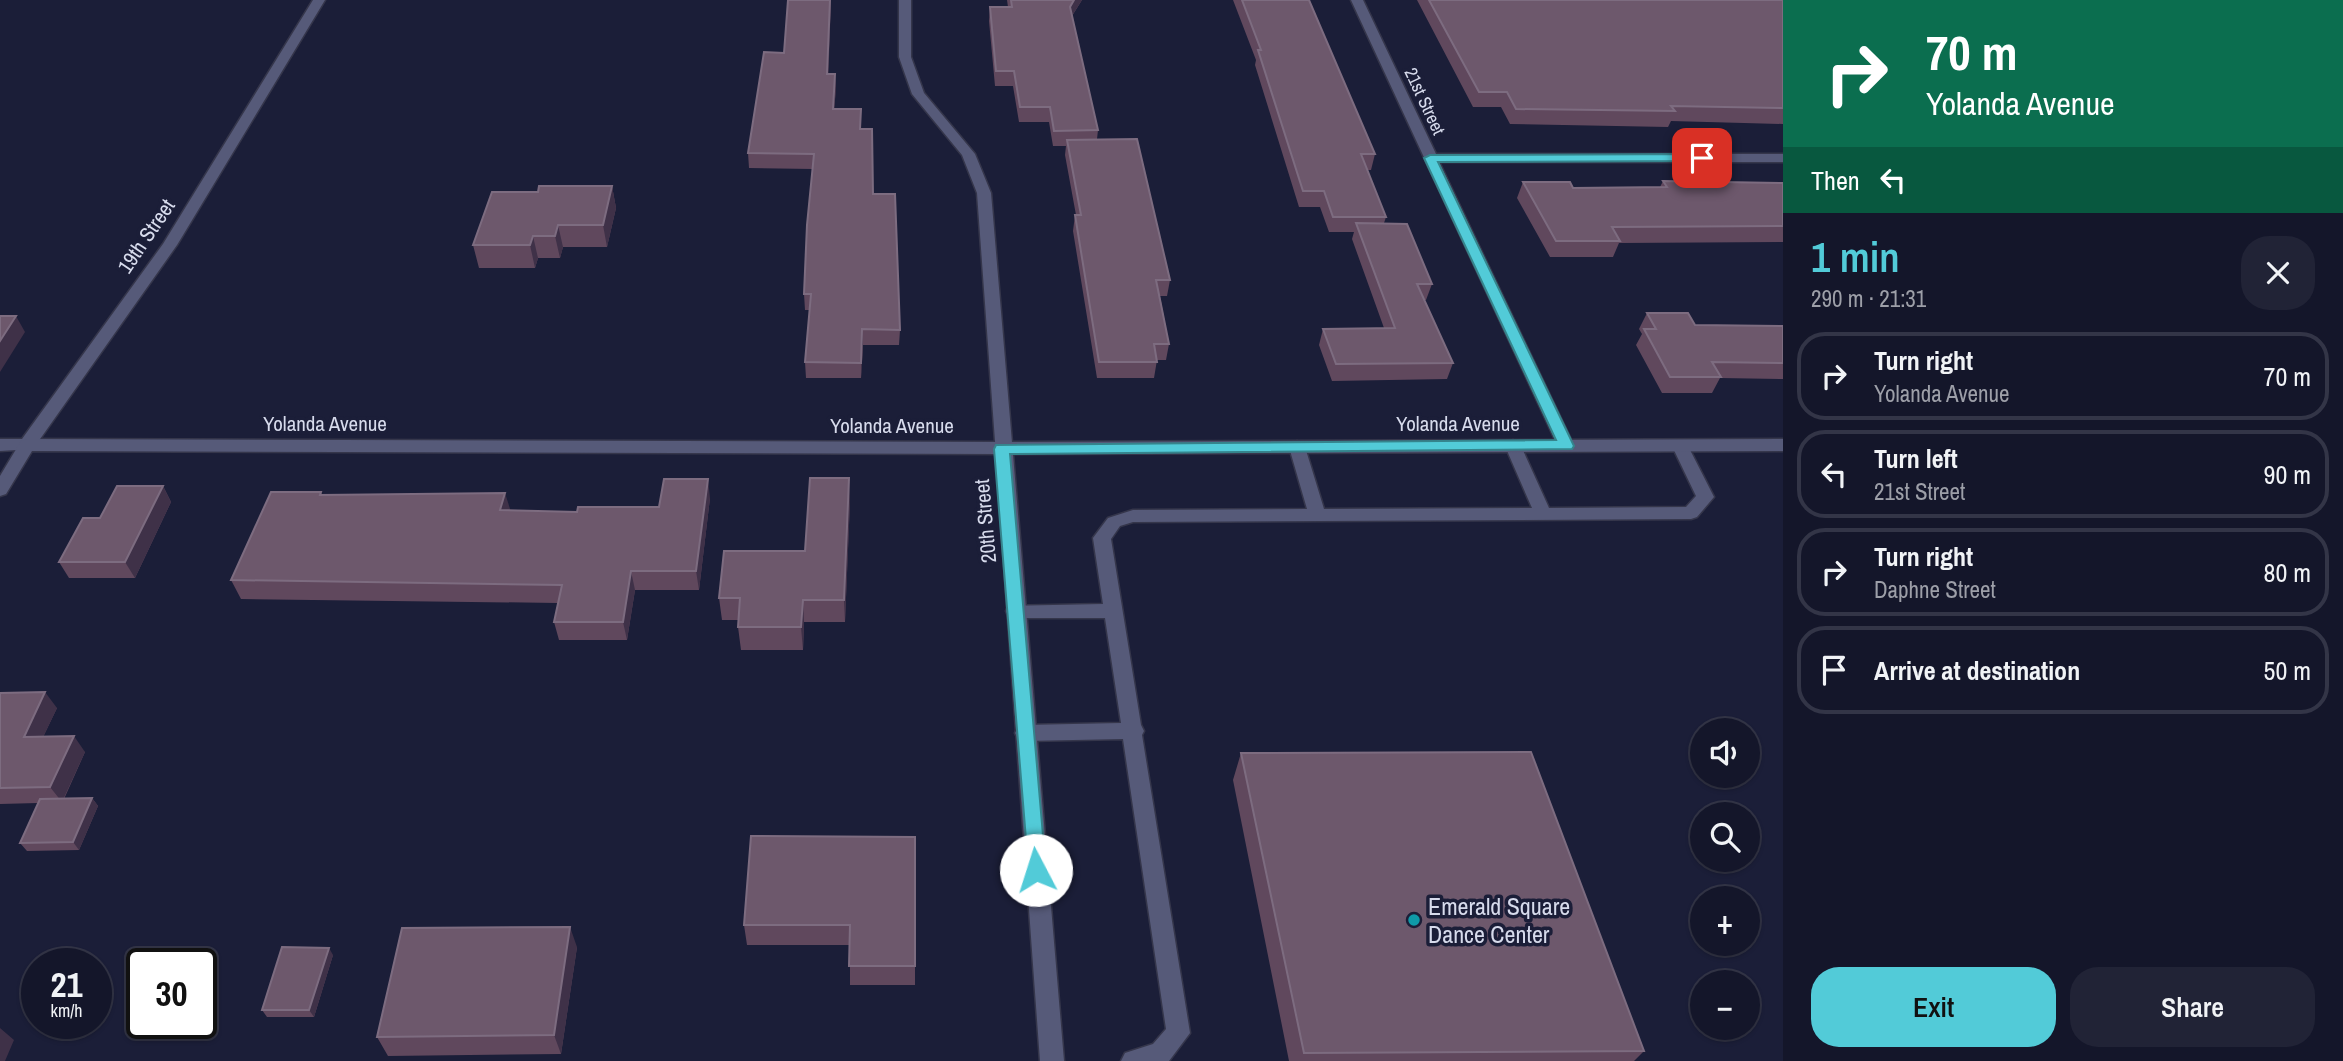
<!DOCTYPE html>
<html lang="en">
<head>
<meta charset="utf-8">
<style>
  body { margin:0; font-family:"Archivo Narrow",sans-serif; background:#212336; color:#f1f3f6; height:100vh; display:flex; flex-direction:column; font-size:26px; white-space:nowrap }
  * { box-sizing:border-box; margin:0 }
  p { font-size:23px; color:#9d9fa8 }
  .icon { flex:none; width:38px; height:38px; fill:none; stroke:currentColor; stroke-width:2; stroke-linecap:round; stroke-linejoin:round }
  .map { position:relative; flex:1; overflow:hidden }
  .sheet { display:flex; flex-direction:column; background:#14162a; width:560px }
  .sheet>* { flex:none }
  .hud { background:#0b6e4f; color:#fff; overflow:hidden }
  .fabs { position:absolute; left:1690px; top:718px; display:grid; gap:14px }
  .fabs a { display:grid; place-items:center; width:70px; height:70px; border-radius:50%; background:#14162a; box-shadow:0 2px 5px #0004,0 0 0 2px #333547; font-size:35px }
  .speed { position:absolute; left:21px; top:948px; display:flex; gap:14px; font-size:35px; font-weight:700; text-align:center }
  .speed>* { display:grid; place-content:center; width:91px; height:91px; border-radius:50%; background:#14162a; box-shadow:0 2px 5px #0004,0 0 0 2px #333547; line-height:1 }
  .speed small { font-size:18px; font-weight:400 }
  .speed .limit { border:4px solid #111; border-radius:10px; background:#fff; color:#111 }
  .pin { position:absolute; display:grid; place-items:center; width:60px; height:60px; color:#fff; margin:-30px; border-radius:14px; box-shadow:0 4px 10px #0006 }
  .me { position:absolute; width:77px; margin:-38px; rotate:355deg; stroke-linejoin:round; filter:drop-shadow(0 0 5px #0008) }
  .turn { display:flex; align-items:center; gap:24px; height:147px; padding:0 28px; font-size:32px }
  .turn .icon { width:91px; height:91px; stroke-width:2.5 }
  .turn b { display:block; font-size:49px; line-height:60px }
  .then { display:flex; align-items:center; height:66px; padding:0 28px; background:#0003; gap:14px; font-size:26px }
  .round { display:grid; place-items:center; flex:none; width:74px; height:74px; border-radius:28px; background:#212336 }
  .overview { display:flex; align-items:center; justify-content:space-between; height:119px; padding:0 28px }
  h1 { font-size:42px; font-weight:600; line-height:52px; color:#52cbd8 }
  .cta { display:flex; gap:14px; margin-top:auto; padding:14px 28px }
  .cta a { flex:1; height:80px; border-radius:28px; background:#52cbd8; color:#111; font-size:28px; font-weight:600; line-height:80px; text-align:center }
  .cta a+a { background:#212336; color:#f1f3f6 }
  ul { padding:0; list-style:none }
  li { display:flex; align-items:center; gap:21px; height:88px; margin:0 14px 10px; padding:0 14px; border:4px solid #333547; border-radius:28px }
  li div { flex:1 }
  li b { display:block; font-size:26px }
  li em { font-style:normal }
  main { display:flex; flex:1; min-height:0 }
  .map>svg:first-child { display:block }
</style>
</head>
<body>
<main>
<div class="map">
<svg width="1783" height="1061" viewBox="0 0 1783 1061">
  <rect width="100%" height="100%" fill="#1b1e38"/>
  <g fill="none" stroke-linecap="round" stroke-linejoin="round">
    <defs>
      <path id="lane" d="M1513,440L1521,446L1549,508L1686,507L1696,496L1672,446L1680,440L1688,446L1714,497L1697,517L1691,519L1133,522L1120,526L1111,539L1141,725L1144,731L1142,735L1190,1033L1169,1061H1121L1125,1053L1153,1044L1166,1029L1123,739L1025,741L1018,739L1015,733L1018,727L1025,725L1121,723L1105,618H1015L1008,616L1006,611L1008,606L1103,604L1093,538L1108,518L1133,510L1307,509L1289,447L1297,441L1305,447L1324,509L1532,508L1505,446Z"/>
      <path id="street" d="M313,0H325L177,245L33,449L0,451V439H22L163,244Z
        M899,0H911V57L924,93L975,154L991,193L1064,1061H1040L977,193L962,155L912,94L899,57Z
        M1351,0H1363L1436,154H1783V162H1439L1574,446L1572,450H1560L1558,446Z"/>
      <path id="secondary" d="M27,439L1002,442L1783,439V451L1002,454L32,451L6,494L0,496V476L21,441Z"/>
    </defs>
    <use href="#lane" stroke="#35364b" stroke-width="3"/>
    <use href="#street" stroke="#35364b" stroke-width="3"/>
    <use href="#secondary" stroke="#35364b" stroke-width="3"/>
    <use href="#lane" fill="#565a79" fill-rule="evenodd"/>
    <use href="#street" fill="#565a79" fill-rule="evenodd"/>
    <use href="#secondary" fill="#565a79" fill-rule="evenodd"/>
  </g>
  <path fill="#60485d" d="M831,0L828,74H835L836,89L834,109L861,129L900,330L899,345H863L861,378H806L805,362L810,310H805L804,294L813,169L749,168L748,153L784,53Z
    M1007,0H1082L1072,16L1098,130L1097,139L1170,280L1167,296H1160L1169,344L1166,360H1157L1154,378H1097L1073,231L1075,215H1076L1065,155L1066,146H1053L1049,122H1019L1013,86H995L989,21L990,7H1008Z
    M1233,0H1309L1375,154L1371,170H1367L1386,217L1384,223L1432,284L1426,300H1424L1453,363L1447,379L1332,381L1319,345L1323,329L1384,328L1352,239L1354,232H1329L1320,207H1299L1255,65L1256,60Z
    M1417,0H1783V124L1671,121L1668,127L1510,124L1501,107H1473Z
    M1663,181L1783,183V242L1619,243L1613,257H1550L1517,198L1523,182L1573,188L1660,187Z
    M612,186L616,208L607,247H563L560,258H538L535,268H479L473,245L538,192Z
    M1647,313L1695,325L1783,326V379L1720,378L1712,393H1662L1636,345L1642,334L1639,329Z
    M163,486L171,502L135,578H69L59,562Z
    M321,492L322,495L510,510L577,512L659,507L710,498L699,590H635L627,640H559L554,622L558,603L241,599L231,580Z
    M850,501L845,622H804L803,650H741L738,627V620H722L719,598L805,551Z
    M0,693L57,708L43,737L85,752L64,799L92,798L98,806L79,850L27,851L20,843L38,803L0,804Z
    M1241,753L1644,1051L1634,1061H1289L1233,780Z
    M915,837V985H850V945H747L744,925Z
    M577,947L561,1054L388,1056L377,1037Z
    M333,955L314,1017H267L262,1010Z"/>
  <path fill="#3f3148" d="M830,0H831L828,89L827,74Z
    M1074,0H1082L1068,22L1070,7Z
    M835,74L836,89L833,124V109Z
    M612,186L616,208L607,247L603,225Z
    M558,225L563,247L560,258L555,236Z
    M533,236L538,258L535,268L530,245Z
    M16,316L25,332L0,372V341Z
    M862,329L863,345L861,378V363Z
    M849,478L850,501L845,622L844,600Z
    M708,479L710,498L699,590L696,571Z
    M163,486L171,502L135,578L125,562Z
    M505,493L511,512L500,510Z
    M631,571L635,590L627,640L623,622Z
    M803,600L804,622L803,650L801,627Z
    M45,692L57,708L36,752L24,737Z
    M74,736L85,752L62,802L50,787Z
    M92,798L98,806L79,850L73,842Z
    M570,927L577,947L561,1054L554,1035Z
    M329,948L333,955L314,1017L309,1010Z
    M0,1028L14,1040L5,1061H0Z"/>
  <path fill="#6d586c" stroke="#7d6c80" stroke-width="2" d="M788,0H830L827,74H835L833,109H861L860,129H872L873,194H895L900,330L862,329L861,363L805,362L811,294H804L807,225L814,154L748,153L764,52L784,53Z
    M1011,0H1074L1070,7L1098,130L1054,131L1050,107H1020L1014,71H996L990,7H1012Z
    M1242,0H1309L1375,154H1361L1386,217H1333L1324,191H1303L1258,50H1261Z
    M1429,0H1783V108L1671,106L1675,111L1516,109L1507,92H1479Z
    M1137,139L1170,280H1156L1169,344H1154L1157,362H1099L1075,215H1081L1067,140Z
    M1663,181L1783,183V226L1612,227L1620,241H1556L1523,182H1570L1573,188L1667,187Z
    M539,186H612L603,225H558L555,236H533L530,245H473L492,192H538Z
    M1356,223L1407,224L1432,284H1417L1453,363L1336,364L1323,329L1395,328Z
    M1647,313H1688L1695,325L1783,326V363L1712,362L1721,377H1670L1644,329H1656Z
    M0,316H16L0,341Z
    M810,478H849L844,600H803L801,627H738L740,598H719L724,551H805Z
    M664,479H708L696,571H631L623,622H554L562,585L231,580L271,492H321L320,495L505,493L500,510L577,512L578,507H659Z
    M117,486H163L125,562H59L83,518H100Z
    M45,692L24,737L74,736L50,787L0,788V693Z
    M1531,752L1644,1051L1304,1053L1241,753Z
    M92,798L73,842L20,843L40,799Z
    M751,836L915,837V966H849L850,925H744Z
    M570,927L554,1035L377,1037L402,928Z
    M282,947L329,948L309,1010H262Z"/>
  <path fill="#52cbd8" stroke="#35848c" stroke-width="2" d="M1702,154L1708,158L1706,161L1438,162L1574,446L1572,449L1010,454L1046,870L1043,876L1036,879L1029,876L994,449L996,445L1556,440L1424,158L1430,155Z"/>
  <circle fill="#0f9aa8" stroke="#1b1e38" stroke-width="2.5" cx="1414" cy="920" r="7"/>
  <g text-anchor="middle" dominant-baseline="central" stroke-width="7" stroke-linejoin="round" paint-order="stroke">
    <g font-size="18" fill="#d7dbec" stroke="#1b1e38">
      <text transform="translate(1425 101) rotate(65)">21st Street</text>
    </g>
    <g font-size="21" fill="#d7dbec" stroke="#1b1e38">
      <text transform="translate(146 236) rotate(-56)">19th Street</text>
      <text x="325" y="423">Yolanda Avenue</text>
      <text x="1458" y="423">Yolanda Avenue</text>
      <text x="892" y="425">Yolanda Avenue</text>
      <text transform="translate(985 521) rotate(-95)">20th Street</text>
    </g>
    <g font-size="24" fill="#d7dbec" stroke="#1b1e38" text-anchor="start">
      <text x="1428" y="906">Emerald Square<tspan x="1428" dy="28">Dance Center</tspan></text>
    </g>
  </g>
</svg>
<div class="fabs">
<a><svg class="icon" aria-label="sound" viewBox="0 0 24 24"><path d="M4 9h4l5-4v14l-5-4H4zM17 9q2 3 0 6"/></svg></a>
<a><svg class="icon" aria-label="search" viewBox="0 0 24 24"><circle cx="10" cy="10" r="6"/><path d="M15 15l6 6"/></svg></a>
<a>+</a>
<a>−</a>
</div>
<div class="speed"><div>21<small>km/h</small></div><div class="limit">30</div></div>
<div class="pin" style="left:1702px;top:158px;background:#d93025"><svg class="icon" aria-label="arrive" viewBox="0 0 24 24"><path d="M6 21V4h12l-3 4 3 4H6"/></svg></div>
<svg class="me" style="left:1036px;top:870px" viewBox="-20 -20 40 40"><circle r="19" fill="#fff"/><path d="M0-13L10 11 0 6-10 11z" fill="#52cbd8"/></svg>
</div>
<section class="sheet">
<div class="hud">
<div class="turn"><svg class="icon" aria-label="right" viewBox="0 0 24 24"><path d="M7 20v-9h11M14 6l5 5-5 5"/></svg><div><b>70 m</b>Yolanda Avenue</div></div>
<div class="then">Then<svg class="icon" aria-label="left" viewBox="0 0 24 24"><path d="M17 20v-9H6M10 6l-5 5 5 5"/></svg></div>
</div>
<div class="overview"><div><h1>1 min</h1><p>290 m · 21:31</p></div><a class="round"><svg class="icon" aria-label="close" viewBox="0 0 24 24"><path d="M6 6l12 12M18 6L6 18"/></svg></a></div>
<ul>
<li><svg class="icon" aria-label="right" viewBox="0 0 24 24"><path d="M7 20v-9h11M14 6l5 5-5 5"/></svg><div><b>Turn right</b><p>Yolanda Avenue</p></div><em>70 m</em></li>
<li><svg class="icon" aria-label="left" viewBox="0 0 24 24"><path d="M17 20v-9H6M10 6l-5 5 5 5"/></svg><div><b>Turn left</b><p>21st Street</p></div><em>90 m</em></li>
<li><svg class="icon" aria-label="right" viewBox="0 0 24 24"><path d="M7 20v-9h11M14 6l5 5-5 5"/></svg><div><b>Turn right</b><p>Daphne Street</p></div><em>80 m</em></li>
<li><svg class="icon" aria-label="arrive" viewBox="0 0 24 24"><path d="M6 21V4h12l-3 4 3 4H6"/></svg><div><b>Arrive at destination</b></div><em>50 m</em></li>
</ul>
<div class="cta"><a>Exit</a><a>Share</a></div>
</section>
</main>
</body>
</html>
